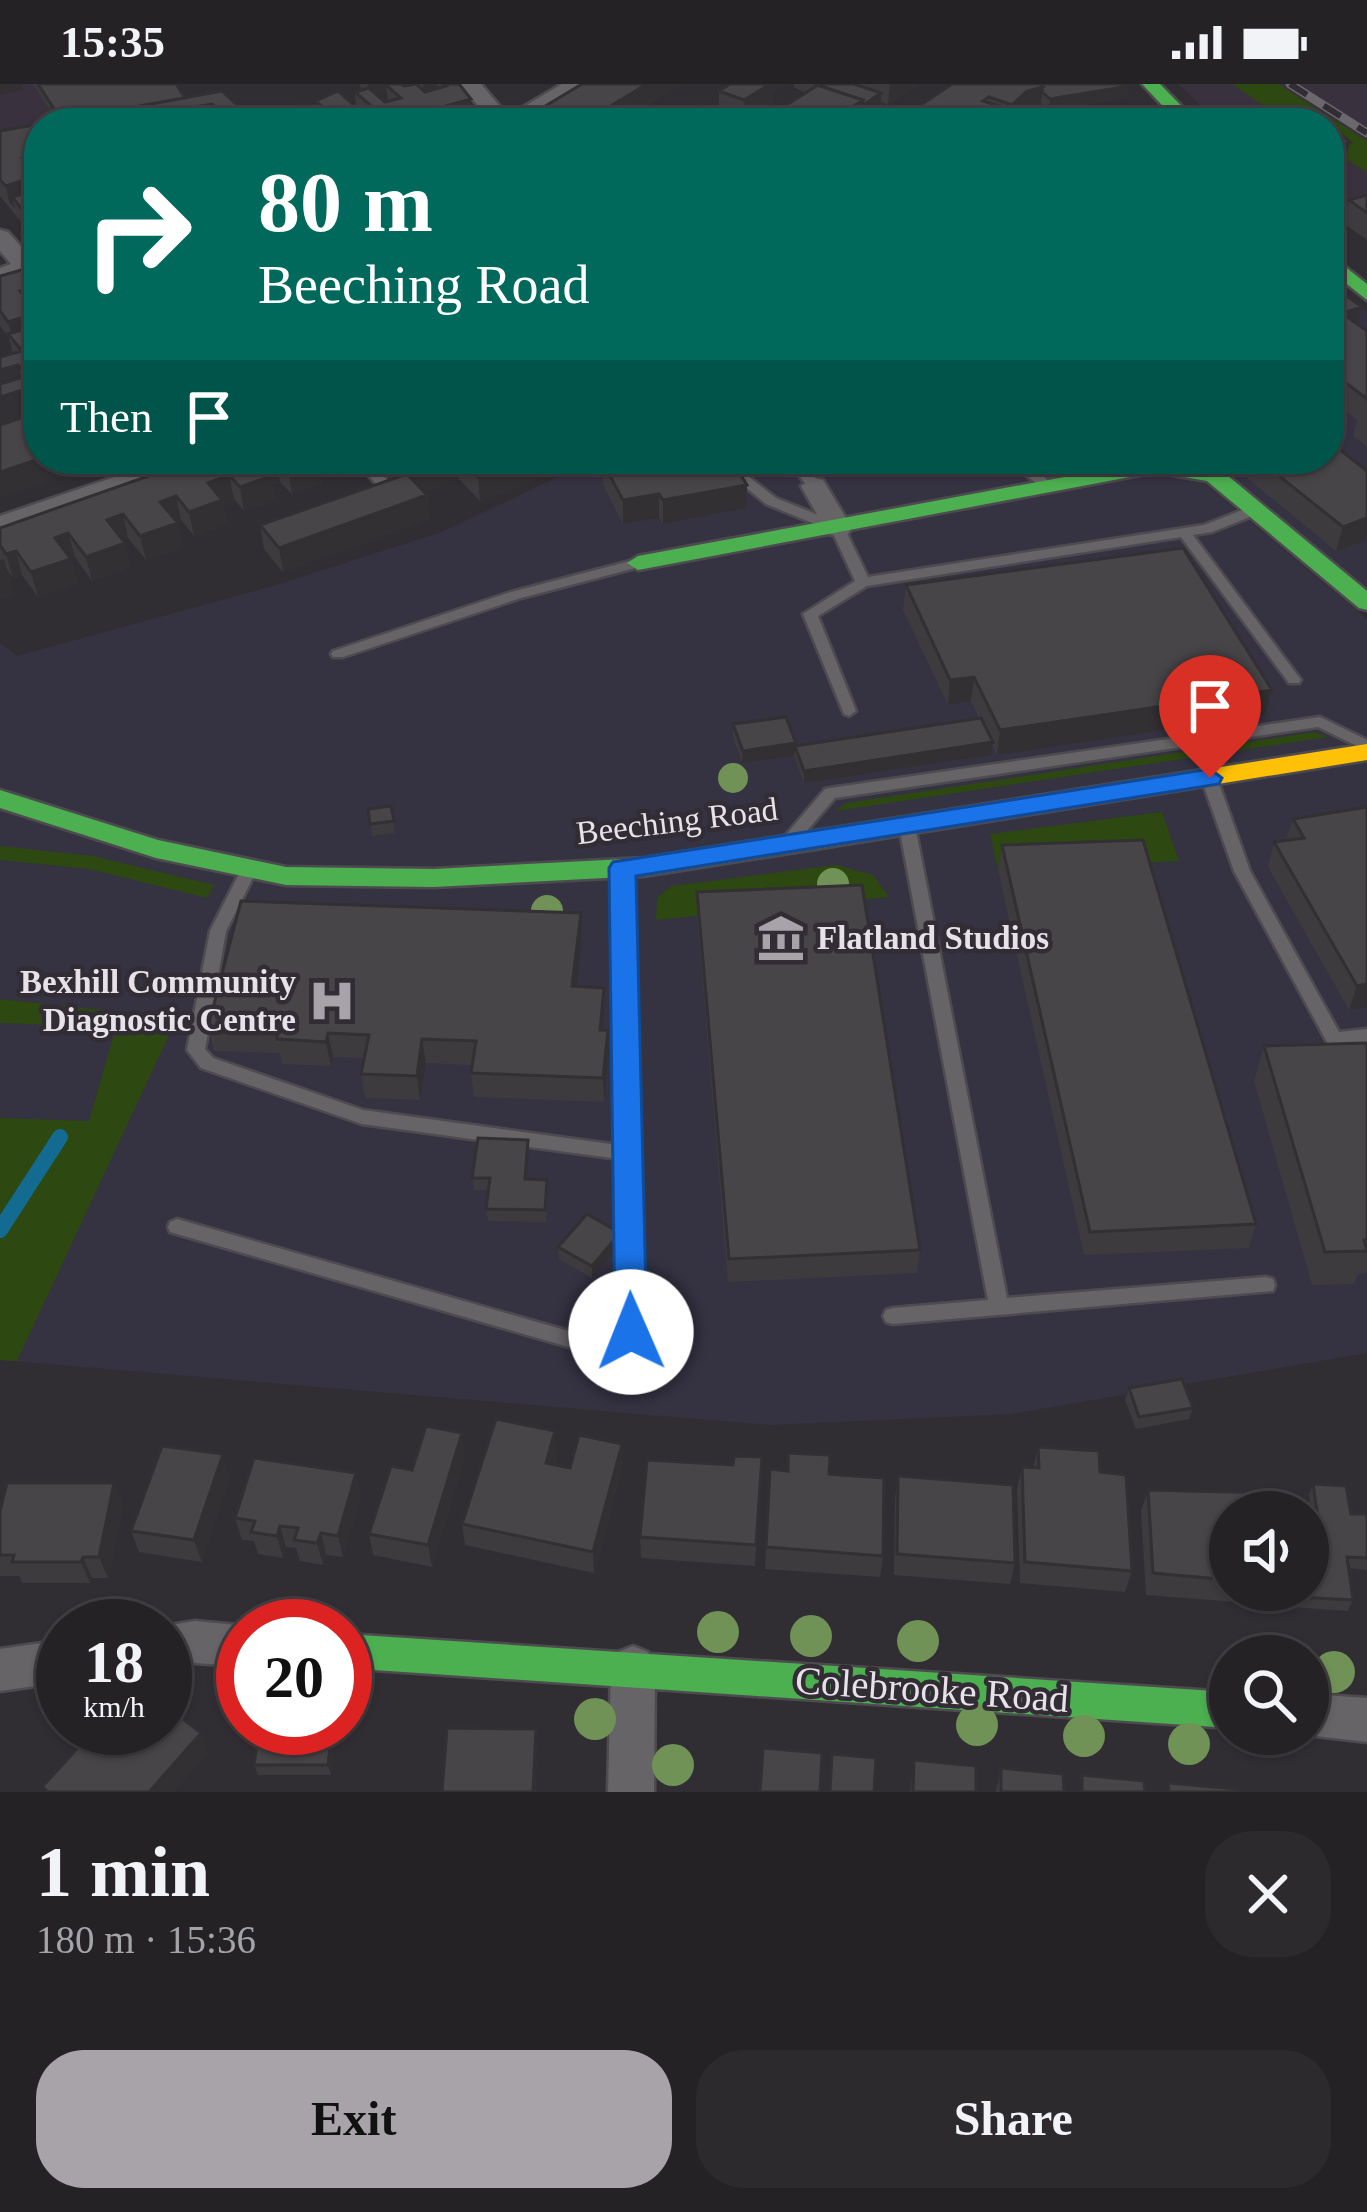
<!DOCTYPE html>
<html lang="en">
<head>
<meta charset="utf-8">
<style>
  body { margin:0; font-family:"Times New Roman",serif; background:#2d2a2e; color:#f1f3f6; height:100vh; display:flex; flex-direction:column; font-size:45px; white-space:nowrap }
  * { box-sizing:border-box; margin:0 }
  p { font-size:39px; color:#a3a4a7 }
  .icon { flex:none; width:66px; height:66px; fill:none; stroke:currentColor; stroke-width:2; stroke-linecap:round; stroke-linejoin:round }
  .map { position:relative; height:1708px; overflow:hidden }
  .side { display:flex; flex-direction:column; background:#252226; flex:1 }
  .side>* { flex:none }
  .banner { position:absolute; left:24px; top:24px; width:1320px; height:366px; border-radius:48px; box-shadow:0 3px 9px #0004,0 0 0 3px #423f43; background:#00695c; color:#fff; overflow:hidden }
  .tools { position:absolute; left:1209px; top:1407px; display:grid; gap:24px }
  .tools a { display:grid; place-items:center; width:120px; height:120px; border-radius:50%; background:#252226; box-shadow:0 3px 9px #0004,0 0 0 3px #423f43; font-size:60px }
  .speed { position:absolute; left:36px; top:1515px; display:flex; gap:24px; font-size:60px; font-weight:700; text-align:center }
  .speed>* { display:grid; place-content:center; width:156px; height:156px; border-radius:50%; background:#252226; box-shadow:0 3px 9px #0004,0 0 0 3px #423f43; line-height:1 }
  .speed small { font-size:30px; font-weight:400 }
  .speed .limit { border:18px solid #d22; background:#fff; color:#111 }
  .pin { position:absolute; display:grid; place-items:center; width:102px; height:102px; color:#fff; margin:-123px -51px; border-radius:50% 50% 50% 0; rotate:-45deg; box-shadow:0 0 12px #0007 }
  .pin .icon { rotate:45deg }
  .me { position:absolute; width:132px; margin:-66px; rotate:359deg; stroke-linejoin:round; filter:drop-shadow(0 0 9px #0008) }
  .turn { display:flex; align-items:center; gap:42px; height:252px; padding:0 36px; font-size:54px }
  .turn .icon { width:156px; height:156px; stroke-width:2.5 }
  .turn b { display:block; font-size:84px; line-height:102px }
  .then { display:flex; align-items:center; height:114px; padding:0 36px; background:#0003; gap:24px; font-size:45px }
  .round { display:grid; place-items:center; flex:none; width:126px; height:126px; border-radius:48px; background:#2d2a2e }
  .summary { display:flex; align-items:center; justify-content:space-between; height:204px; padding:0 36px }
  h1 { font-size:72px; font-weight:700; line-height:90px }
  .action { display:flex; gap:24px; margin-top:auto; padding:24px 36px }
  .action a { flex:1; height:138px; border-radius:48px; background:#a7a3a9; color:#111; font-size:48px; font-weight:700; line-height:138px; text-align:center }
  .action a+a { background:#2d2a2e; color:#f1f3f6 }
  .status { display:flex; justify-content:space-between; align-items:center; height:84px; padding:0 60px; background:#252226; direction:ltr }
  .status svg { height:33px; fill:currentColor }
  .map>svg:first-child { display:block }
</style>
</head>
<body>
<div class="status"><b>15:35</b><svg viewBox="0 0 49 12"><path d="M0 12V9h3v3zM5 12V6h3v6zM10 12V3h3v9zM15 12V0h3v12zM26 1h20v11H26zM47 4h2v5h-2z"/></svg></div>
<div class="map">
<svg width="1367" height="1708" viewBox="0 0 1367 1708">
  <rect width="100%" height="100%" fill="#312e33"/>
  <path fill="#3a313e" d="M0,0H172L158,39H39V60L0,68Z
    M1178,0H1367V125L1329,132V39H1218Z"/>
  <path fill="#353242" d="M1329,196L1367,228V505L1209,375H1329Z
    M596,375H1175L1367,535V1269L1011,1330L770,1341L0,1276V559L17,572L273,502L442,448Z"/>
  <path fill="#2d4811" d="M1232,0H1278L1367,57V88L1329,65V39H1289Z
    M1314,648L1328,653L836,727L846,719Z
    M1162,728L1179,777L998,786L990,750Z
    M0,762L93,772L214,801L207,814L89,785L0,776Z
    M836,781L873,791L889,813L656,836L657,814L671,802Z
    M0,915L177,934L17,1277L0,1276V1034L89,1037L116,943L0,939Z"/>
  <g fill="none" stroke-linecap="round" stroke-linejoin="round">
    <path stroke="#136b91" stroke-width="16" d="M0,1146L60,1053"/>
    <defs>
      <path id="lane" d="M711,375H726L776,414L843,441L868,493L1204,441L1250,423H1260V429L1212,448L1193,451L1301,596L1299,599H1289L1181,453L867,502L818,532L856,627L849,632L844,630L803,530L855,497L832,447L766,420Z
        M787,375H801L821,402L819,405H809Z
        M1006,375H1021L1054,401L1047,405L1042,404Z
        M368,379L373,380L391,401V407L369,411V405L378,402L361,383Z
        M638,475L643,476V482L521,514L343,573H333L331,570L333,567L511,508Z
        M1320,633L1367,656V667L1318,643L835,714L792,764L786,766L778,760L825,705L830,704Z
        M1209,689L1217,694L1250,787L1339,948L1367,945V959L1334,962L1328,960L1234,787L1201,694Z
        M907,737L915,742L1007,1214L1266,1193L1273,1195L1275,1201L1273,1207L893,1240L886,1238L883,1232L886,1226L893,1224L988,1216L899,742Z
        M250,778L258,784L226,847L205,965L213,974L363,1026L618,1061L614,784L622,778L628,780L630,784L641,1248L638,1254L593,1270L170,1148L168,1143L170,1138L177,1135L593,1254L621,1243L619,1075L362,1040L201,984L187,966L210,847L244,780Z"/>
      <path id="street" d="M460,0H481L508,32L562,0H587L527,39H492Z
        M0,146L8,148L32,175L39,173V187L0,198V184L11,180L0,167Z
        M167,375H205L201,381L0,449V432Z
        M814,394L823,396L852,444L848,450L838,452L828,450L801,402Z
        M195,1537L247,1542H243V1582L195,1579L165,1584V1542Z
        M63,1556V1598L0,1607V1565Z
        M633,1562L648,1568L655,1583L654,1708H608L611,1583L618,1568Z
        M1308,1610L1367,1614V1658L1299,1650H1308Z"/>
      <path id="fast" d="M1142,0H1160L1198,39H1179Z
        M1329,170L1367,200V216L1329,186Z
        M1156,376L1222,387L1367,507V526L1359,524L1207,397L1156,388L638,486L627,479L638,472Z
        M0,706L158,756L286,783L434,785L644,774L815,747L828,756L815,765L644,792L434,803L286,801L156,774L0,724Z
        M345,1550L1230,1608V1644L345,1584Z"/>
      <path id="slow" d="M1367,660V676L815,765L802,756L815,747Z"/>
    </defs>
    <use href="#lane" stroke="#4e4b50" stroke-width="5"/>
    <use href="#street" stroke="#4e4b50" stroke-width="5"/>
    <use href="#fast" stroke="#4e4b50" stroke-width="5"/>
    <use href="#slow" stroke="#4e4b50" stroke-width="5"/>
    <use href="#lane" fill="#676468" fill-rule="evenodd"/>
    <use href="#street" fill="#676468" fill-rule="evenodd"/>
    <use href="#fast" fill="#4caf50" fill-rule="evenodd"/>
    <use href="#slow" fill="#ffc107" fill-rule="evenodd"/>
    <defs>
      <path id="rail" d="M1290,0L1367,49"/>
    </defs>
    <use href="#rail" stroke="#6a686c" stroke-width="9"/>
    <use href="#rail" stroke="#322c35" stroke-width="6" stroke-dasharray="20" stroke-linecap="butt"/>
  </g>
  <g fill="#709256">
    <circle cx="733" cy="694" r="15"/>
    <circle cx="833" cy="800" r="16"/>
    <circle cx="547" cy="827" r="16"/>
    <circle cx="718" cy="1548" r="21"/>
    <circle cx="811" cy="1552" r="21"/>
    <circle cx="918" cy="1557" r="21"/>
    <circle cx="1334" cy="1588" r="21"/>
    <circle cx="595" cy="1635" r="21"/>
    <circle cx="977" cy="1641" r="21"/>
    <circle cx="1084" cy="1652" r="21"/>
    <circle cx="1189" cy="1660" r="21"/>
    <circle cx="673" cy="1681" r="21"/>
  </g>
  <path fill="#3e3b3e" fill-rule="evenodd" d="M33,0H176L185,14L222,7L254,37L277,39H45L57,37Z
    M359,0H459L473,37L465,39H278L277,28L318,32L316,17L356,23L355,8L362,6ZM387,9L388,18H385L377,11Z
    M582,0L620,39H538L537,27Z
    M730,0H787L773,8V20L743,38L735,35V39L719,27V7Z
    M794,0H920L888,21L881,18V20L865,31L862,30V38L794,3Z
    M952,0L1129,2L1127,13L1121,15L1048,26L1041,19L1039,35L1024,39H894Z
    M1250,28L1286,39H1247Z
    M0,47L39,116V160L0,112Z
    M1367,111V156L1343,139L1349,116Z
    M39,181V326L0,339V313L13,270L9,254L0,242V192Z
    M1329,199L1358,240L1367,247V362L1353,352L1357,336L1329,314Z
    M197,375H537L538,395L480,417L459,395L424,408L427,411L429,435L283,488L264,465L260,441L391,395L377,380L336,394L325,382L319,384L322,399L292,410L280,398L272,401L275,416L244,427L234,415L223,419L227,440L194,452L181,436L177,438L183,463L146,476L128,454L122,456L130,483L92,497L75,473L71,474L77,499L38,513L22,491L13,494L7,486L14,510L0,515V444Z
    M1224,375H1329L1367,387V456L1336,467Z
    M602,377L655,378L653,380L747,401L746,424L663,440L659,434L623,440L603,401Z
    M906,501L1272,606L1265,631L997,671L992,661L991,671L804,699L794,672L742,679L733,653V640L796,662L979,634L971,617L948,621L903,526Z
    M391,722L395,749L372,752L368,725Z
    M1367,723V923L1349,926L1268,783L1274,758L1286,756L1293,735Z
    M1002,761L1256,1140L1249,1164L1084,1171L998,786Z
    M697,808L920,1166L917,1189L728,1198L697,832Z
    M581,829L582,854L576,903L604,928L603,946H608L609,971L604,1018L474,1013L471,989L472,981L426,979L420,1016L365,1014L361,990L364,974L333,973L331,982L282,980L280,969L214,967L208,943Z
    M1367,959V1189L1358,1190L1354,1200L1312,1201L1254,997L1264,962Z
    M528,1056L527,1095L548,1108L546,1138L488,1137L486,1125L489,1106H474L472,1094Z
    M620,1149V1161L592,1194L559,1175L558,1163Z
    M1129,1304L1193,1324L1189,1335L1136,1345L1125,1316Z
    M1038,1363L1132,1487L1125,1508L1020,1499L1017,1405L1022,1383L1033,1384Z
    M557,1369L554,1381L570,1384L623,1382L594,1489L465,1461L462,1440Z
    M465,1371L432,1483L373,1471L369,1450Z
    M762,1373L755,1482L641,1474L640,1453L733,1381Z
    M770,1385L829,1390L883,1472L880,1493L765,1485Z
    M230,1392L202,1478L139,1468L131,1447Z
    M898,1392L1015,1479L1010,1500L894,1491L895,1414Z
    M114,1399L123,1421L108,1494H92L90,1499H22L19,1492H0V1427Z
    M1313,1400L1351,1430H1367V1486L1348,1484L1353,1516L1348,1527L1291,1523L1289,1506H1308V1428H1284L1285,1425L1311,1427L1309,1411Z
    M1148,1406L1230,1428V1506H1282L1276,1521L1146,1511L1141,1427Z
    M361,1411L343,1473L326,1471L323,1481L300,1477L296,1464L286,1463L283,1474L258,1470L254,1457L242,1456L235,1434Z
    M259,1644H335L331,1691H258L254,1681Z
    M914,1676L976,1708H910Z
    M1001,1684L1064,1708H996Z"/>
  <path fill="#323032" d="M0,0H21L23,6L0,11Z
    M368,0H409V5L386,1L387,9L369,13Z
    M423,0H437L438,14L424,17Z
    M647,0H683L620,39H594V32Z
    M770,0H774L773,20L743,38L744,16Z
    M774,0H787L774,8Z
    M890,0H920L888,21Z
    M1129,2L1127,13L1121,15L1048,26L1050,15Z
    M1043,3L1039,35L1023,39H1010L1012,21L1027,7Z
    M881,9V20L865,31V20Z
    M471,15L473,37L465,39H385Z
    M863,16L862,38L828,39Z
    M212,20L215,39L121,37Z
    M1006,24L1005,39H988V37Z
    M1350,58L1344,81L1329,84V62Z
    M39,63V116L20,122L12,113L18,135L15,124L9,118L6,102L22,74L30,66Z
    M39,136V160H38L33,138Z
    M37,203L39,227L26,231L20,207Z
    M1362,223L1356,246L1342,229Z
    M39,228V253L13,256L8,238Z
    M18,281L24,305L0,312V286Z
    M39,301V326L0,339V313Z
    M39,375H116L0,414V388Z
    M277,375L280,398L272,401L275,416L244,427L240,403L260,380Z
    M309,375H324L325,382L319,384L322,399L292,410L288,386Z
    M334,375H376L377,380L336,394Z
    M447,375H458L459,395L409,414L407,390Z
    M527,375H537L538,395L480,417L478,393Z
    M638,375H655V378L638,394Z
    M229,391L234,415L223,419L227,440L194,452L189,428L208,399Z
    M747,401L746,424L663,440V416Z
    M659,410V434L623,440V416Z
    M427,411L429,435L283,488L279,464Z
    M176,412L181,436L165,442L160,418Z
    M123,430L128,454L112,460L107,436Z
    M1367,434V456L1336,467L1343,443Z
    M178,439L183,463L146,476L140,452Z
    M68,449L75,473L62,478L55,454Z
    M125,459L130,483L92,497L86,473Z
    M16,467L22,491L13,494L6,470Z
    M4,475L14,510L0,515V476Z
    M71,475L77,499L38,513L31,488Z
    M974,593L971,617L948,621L950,596Z
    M1272,606L1265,631L997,671L1000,646Z
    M993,658L991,671L804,699V687Z
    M796,659L794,672L742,679L743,667Z
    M581,829L582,854L574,927L572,902Z
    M1367,900V923L1349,926L1357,902Z
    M604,904V928L601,970L600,946Z
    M608,946L609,971L604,1018L603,994Z
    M328,949L333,973L331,982L326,958Z
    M422,955L426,979L420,1016L417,992Z
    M620,1149V1161L592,1194V1182Z
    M555,1347L557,1369L548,1401L546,1379Z
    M462,1349L465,1371L432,1483L428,1461Z
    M622,1360L623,1382L594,1489L593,1468Z
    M223,1370L230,1392L202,1478L194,1456Z
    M356,1389L361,1411L343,1473L338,1452Z
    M114,1399L123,1421L108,1494L99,1473Z
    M280,1442L286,1463L283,1474L277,1452Z
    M321,1449L326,1471L323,1481L317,1459Z
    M83,1473L92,1494L90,1499L81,1478Z
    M332,1644H335L331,1691L328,1681Z
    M536,1645L538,1664L536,1708H533Z
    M201,1649L209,1669L174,1708H149Z"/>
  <path fill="#484548" stroke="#323032" stroke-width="3" d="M38,0H176L185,14L61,36Z
    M388,0H401L404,2L416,0L425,8L446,2L443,0H459L471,15L385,39H288L277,28L305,20L323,36L333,33L316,17L338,7L358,25L370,21L355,8L369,4L385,18L401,14L386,1Z
    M582,0H647L594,32L582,28L572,34L587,39H548L537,27Z
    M730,0H770L744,16L719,7Z
    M814,0H854L881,9L865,20L863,19V16Z
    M952,0H1040L1043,3L1027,7L1012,21L989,13L983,17L1006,24L988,37L966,29L958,35L969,39H894Z
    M1040,0H1127L1129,2L1050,15L1042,8L1043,3Z
    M818,1L863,16L828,39H758Z
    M222,7L254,37L270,33L277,39H232L212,20L188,24L200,35L187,39H124L121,36L108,39H45Z
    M697,21L726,31L714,39H668Z
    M709,24L735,33L726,39V31Z
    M1275,24L1287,35L1262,39L1250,28Z
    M39,40V63L30,66L35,70L22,74L27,80L39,77V91L6,102L0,96V47Z
    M1329,41L1350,58L1329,62Z
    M26,109L33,117L39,116V136L33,138L12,113Z
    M1367,111V129L1349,116Z
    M39,181V205L37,203L20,207L39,228L8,238L0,227V192Z
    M1329,199L1362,223L1342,229L1367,247V315L1329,286Z
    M39,241V301L0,313V300L27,292L18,281L0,286V273L22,267L8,250Z
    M21,334L32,347L39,345V375L0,388V341Z
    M1329,357L1367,387V434L1343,443L1258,375H1329Z
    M197,375H274L260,380L271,392L240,403L229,391L208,399L222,416L189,428L176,412L160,418L178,439L140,452L123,430L107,436L125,459L86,473L68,449L55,454L71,475L31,488L16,467L6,470L0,461V444Z
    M277,375H318V376L288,386Z
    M392,375H447L407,390L427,411L279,464L260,441L407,390Z
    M461,375H527L478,393Z
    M605,375H641L645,382L680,375H731L747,401L663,416L659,410L623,416L602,377Z
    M1183,464L1272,606L1000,646L974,593L950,596L906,501Z
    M786,633L796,659L743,667L733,640Z
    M981,634L993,658L804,687L795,662Z
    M391,722L394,737L370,740L368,725Z
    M1367,723V900L1357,902L1274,758L1304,754L1293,735Z
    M1143,756L1256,1140L1090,1148L1002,761Z
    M862,801L920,1166L729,1175L697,808Z
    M241,817L581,829L572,902L604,904L600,946H608L603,994L471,989L476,957L422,955L417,992L361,990L369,951L328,949L326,958L277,955L278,945L208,943Z
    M1367,959V1156H1364L1367,1167L1325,1168L1264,962Z
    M478,1054L528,1056L525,1095L547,1096L545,1126L486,1125L490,1094H472Z
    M587,1130L620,1149L592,1182L558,1163Z
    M1182,1295L1193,1324L1139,1333L1129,1304Z
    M496,1335L555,1347L546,1379L570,1384L579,1351L622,1360L593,1468L462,1440Z
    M426,1342L462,1349L428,1461L369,1450L391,1382L412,1386Z
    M162,1362L223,1370L194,1456L131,1447Z
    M1038,1363L1099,1367L1100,1388L1126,1391L1132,1487L1025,1478L1022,1383L1039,1384Z
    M788,1369L830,1371L829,1390L884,1394L883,1472L766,1463L770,1385L788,1387Z
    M734,1372L762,1373L756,1461L640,1453L647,1376L733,1381Z
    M254,1374L356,1389L338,1452L321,1449L317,1459L294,1456L298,1444L280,1442L277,1452L251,1448L255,1437L235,1434Z
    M898,1392L1013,1401L1015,1479L897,1470Z
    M7,1399H114L99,1473H83L81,1478H12L14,1471H0V1427Z
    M1313,1400L1346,1402L1351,1430H1367V1474L1347,1473L1353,1516L1296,1513L1295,1506H1308V1428H1285V1425L1317,1427Z
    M1148,1406L1275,1409L1277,1428H1230V1496L1153,1489Z
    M165,1621L201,1649L149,1708H48L42,1703L96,1644H103L108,1648L112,1644H165Z
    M259,1644H332L328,1681H254Z
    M447,1644L536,1645L533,1708H442Z
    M763,1664L822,1669L820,1708H760Z
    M832,1670L876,1674L874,1708H830Z
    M914,1676L976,1682V1708H913Z
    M1001,1684L1063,1690L1064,1708H1001Z
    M1082,1691L1144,1697L1145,1708H1082Z
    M1168,1699L1237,1705V1708H1169Z"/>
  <path fill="#1a73e8" stroke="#114b97" stroke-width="3" d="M1210,685L1222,694L1219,700L636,792L647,1248L642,1257L631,1261L620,1257L615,1248L609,784L613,778Z"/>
  <defs>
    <symbol id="museum-bare" viewBox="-9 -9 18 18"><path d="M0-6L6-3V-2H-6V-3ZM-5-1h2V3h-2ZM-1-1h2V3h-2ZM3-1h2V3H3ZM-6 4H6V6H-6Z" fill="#a7a3a9" stroke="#322c35" stroke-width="2.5" paint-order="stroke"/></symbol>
    <symbol id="hospital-bare" viewBox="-9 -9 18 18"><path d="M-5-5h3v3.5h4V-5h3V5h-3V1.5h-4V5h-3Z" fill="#a7a3a9" stroke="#322c35" stroke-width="2.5" paint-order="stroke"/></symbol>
  </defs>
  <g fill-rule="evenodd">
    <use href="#museum-bare" x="748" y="821" width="66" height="66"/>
    <use href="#hospital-bare" x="299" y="884" width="66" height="66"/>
  </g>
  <g text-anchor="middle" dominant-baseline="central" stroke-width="9" stroke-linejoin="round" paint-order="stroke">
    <g font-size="33" fill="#e6e2e8" stroke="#322c35">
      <text transform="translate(677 737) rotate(-7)">Beeching Road</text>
    </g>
    <g font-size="33" font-weight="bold" fill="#e6e2e8" stroke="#322c35" text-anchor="start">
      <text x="817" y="854">Flatland Studios</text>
      <text x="296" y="898" text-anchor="end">Bexhill Community<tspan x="296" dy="38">Diagnostic Centre</tspan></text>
    </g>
    <g font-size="39" fill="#e6e2e8" stroke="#322c35">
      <text transform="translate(932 1605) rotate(4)">Colebrooke Road</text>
    </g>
  </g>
</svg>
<div class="tools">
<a><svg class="icon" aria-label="sound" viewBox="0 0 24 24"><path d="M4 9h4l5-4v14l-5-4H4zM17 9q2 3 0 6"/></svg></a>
<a><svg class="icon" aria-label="search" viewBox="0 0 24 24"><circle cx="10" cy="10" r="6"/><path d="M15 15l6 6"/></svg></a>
</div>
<div class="speed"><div>18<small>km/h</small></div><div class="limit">20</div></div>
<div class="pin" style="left:1210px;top:694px;background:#d93025"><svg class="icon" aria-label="arrive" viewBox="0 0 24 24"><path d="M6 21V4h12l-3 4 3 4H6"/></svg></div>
<svg class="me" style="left:631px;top:1248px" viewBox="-20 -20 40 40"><circle r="19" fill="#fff"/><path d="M0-13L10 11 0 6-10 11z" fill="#1a73e8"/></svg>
<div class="banner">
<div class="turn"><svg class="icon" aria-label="right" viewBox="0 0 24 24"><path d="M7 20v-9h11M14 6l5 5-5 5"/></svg><div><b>80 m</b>Beeching Road</div></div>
<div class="then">Then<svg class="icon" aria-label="arrive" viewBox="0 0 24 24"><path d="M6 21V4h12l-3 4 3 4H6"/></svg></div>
</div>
</div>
<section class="side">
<div class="summary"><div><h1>1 min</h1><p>180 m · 15:36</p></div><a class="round"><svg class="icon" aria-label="close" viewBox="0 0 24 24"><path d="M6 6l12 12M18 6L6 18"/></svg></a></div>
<div class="action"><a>Exit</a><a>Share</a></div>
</section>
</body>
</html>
